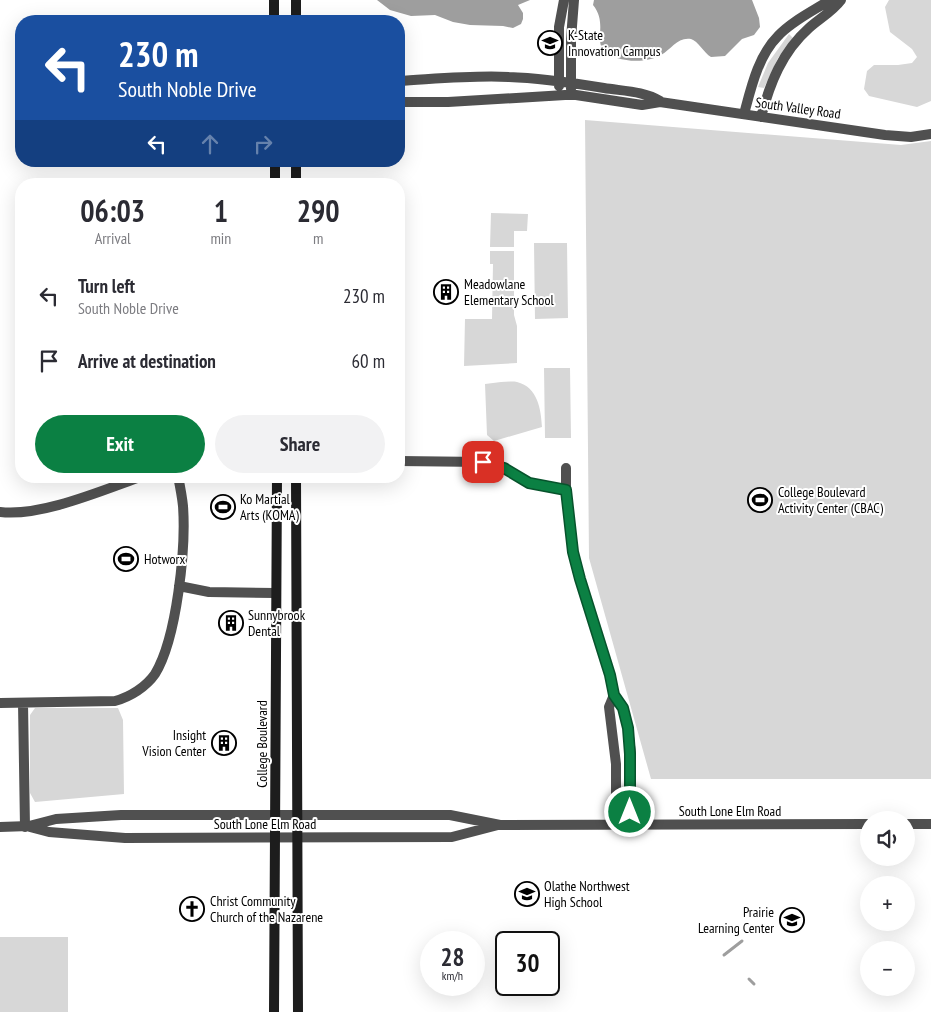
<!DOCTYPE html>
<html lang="en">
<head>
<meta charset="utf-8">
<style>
  body { margin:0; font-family:"PT Sans Narrow",sans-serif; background:#f2f2f3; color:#2b2b33; height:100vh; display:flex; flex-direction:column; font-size:19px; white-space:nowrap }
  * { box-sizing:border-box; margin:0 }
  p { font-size:16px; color:#7c7c81 }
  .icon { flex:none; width:28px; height:28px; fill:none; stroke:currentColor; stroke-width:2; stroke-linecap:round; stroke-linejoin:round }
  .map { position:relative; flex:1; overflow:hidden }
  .sheet { position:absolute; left:15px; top:178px; width:390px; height:305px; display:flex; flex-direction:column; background:#fff; border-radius:20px; box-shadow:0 5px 20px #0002 }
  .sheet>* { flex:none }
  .guide { position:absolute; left:15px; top:15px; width:390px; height:152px; border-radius:20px; box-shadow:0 5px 20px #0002; background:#1a4fa0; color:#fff; overflow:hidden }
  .controls { position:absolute; left:860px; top:811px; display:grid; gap:10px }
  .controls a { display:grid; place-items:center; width:55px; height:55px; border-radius:50%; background:#fff; box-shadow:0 5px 20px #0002; font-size:25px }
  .speed { position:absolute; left:420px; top:931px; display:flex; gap:10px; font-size:25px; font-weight:700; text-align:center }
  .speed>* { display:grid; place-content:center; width:65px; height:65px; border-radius:50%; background:#fff; box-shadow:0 5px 20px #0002; line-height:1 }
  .speed small { font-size:12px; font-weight:400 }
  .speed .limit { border:2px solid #111; border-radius:8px; background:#fff; color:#111 }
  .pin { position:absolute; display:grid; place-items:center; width:42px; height:42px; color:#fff; margin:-21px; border-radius:10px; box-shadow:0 2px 8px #0006 }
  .me { position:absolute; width:55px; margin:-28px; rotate:0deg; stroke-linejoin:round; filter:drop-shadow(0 0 4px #0008) }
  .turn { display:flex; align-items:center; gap:18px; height:105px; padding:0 20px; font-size:22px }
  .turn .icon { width:65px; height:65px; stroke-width:2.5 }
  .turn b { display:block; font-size:35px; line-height:42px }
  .lanes { display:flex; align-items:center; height:48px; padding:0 20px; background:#0003; justify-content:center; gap:25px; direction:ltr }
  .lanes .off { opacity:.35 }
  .eta { display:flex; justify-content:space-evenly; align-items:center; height:85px; text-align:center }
  .eta b { font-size:30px; font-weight:700; line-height:35px }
  .button { display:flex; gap:10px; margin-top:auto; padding:10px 20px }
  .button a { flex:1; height:58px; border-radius:30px; background:#0b8043; color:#fff; font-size:20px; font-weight:700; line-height:58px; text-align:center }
  .button a+a { background:#f2f2f3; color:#2b2b33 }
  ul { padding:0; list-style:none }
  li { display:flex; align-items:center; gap:15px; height:65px; padding:0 20px }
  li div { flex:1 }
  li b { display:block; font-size:19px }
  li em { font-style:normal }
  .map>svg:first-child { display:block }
</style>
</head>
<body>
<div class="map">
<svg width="931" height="1012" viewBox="0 0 931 1012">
  <rect width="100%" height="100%" fill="#fff"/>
  <path fill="#d7d7d7" d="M889,0H931V101L917,107L869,96L864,89L867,71L874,65H898L912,63L917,57L912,49L890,32L885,7Z
    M789,34L793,38L778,58L764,88L758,87L768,63Z
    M585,120L901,145L931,141V779H651L589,558Z
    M491,213L528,214L527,231H514V247H490Z
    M534,243H567L568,318L535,319Z
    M490,251H514V315L517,326V363L464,366L465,319H492L493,264H490Z
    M544,368H570L571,438H545Z
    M501,382C506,382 512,381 517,382C538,387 541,410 542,427L494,441L487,435L485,384Z
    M35,708H118L123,720L124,794L35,802L30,793V715Z
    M0,937H68V1012H0Z"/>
  <path fill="#9e9e9e" d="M377,0H530L518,5L523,13V19L521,24L513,28L503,26L470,25L453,22L435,15L411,16L390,10Z
    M594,0H752L759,18L760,27L754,35L742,39L725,56L711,57C704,53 698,41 691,39C677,37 672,49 661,55C646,64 615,63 603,49C595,40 607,22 593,5Z"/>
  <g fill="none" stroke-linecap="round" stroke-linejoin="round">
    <path stroke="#9e9e9e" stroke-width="3" d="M724,955L742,941
      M749,979L754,984"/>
    <path stroke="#505050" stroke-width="10" d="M399,81C435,79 473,75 509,77C541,78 573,83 604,88C622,91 645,91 660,101
      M559,86V27L564,0
      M571,89V39L574,0
      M399,102H448L565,95H576L642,105L660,102L885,135L911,137L931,134
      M744,114C751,88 758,56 778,36C792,21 813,11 830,0
      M761,117C770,83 782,52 809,28C819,19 833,11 841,0
      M399,461L483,462L504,468L529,483L566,490
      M566,468V490L573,552L580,579L610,675L614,695L623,708L628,728L631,754V824
      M0,512C41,517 103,490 143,476
      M179,586L209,592L275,593
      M614,695L609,707L616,764V824
      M0,703L115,701C130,697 146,687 155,674C177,638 186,548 183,506C182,496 180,486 178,476
      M23,703L25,827"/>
    <path stroke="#505050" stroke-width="10" d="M906,824H931
      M0,827L29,826L56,819L121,815H450L500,825L869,824
      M30,827L49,832L125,838L452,837L498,825"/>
    <path stroke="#1d1d1d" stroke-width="10" d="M274,0V21
      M296,0V21
      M275,161V184
      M296,161V184
      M296,476L298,1012
      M274,1012L277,476"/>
  </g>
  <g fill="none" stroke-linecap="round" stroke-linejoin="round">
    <defs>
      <path id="route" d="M483,462L504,468L529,483L566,490L573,552L580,579L610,675L614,695L623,708L628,728L630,754V812"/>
    </defs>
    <use href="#route" stroke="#07532c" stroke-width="12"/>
    <use href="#route" stroke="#0b8043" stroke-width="9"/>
  </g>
  <defs>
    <symbol id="university-ring" viewBox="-11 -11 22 22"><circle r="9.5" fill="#fff" stroke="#000" stroke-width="1.5"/><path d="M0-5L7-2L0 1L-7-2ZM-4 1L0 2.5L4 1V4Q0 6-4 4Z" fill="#000"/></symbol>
    <symbol id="building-ring" viewBox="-11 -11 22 22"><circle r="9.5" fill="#fff" stroke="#000" stroke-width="1.5"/><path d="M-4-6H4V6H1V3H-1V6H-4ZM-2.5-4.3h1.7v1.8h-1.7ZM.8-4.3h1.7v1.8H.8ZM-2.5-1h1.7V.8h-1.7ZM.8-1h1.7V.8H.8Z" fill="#000"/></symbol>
    <symbol id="stadium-ring" viewBox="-11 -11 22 22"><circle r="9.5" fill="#fff" stroke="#000" stroke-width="1.5"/><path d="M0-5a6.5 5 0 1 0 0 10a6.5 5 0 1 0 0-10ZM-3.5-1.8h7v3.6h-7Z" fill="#000"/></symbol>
    <symbol id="school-ring" viewBox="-11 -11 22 22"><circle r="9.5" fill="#fff" stroke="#000" stroke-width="1.5"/><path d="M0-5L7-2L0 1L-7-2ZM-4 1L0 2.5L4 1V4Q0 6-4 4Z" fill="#000"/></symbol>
    <symbol id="church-ring" viewBox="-11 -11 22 22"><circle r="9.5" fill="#fff" stroke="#000" stroke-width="1.5"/><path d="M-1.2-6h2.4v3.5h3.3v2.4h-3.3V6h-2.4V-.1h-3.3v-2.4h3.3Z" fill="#000"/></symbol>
  </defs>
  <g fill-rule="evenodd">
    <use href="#university-ring" x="536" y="29" width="28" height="28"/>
    <use href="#building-ring" x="432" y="278" width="28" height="28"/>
    <use href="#stadium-ring" x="746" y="486" width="28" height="28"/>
    <use href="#stadium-ring" x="209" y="493" width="28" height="28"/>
    <use href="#stadium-ring" x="112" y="545" width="28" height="28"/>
    <use href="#building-ring" x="217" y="609" width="28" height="28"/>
    <use href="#building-ring" x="210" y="729" width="28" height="28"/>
    <use href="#school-ring" x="513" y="880" width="28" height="28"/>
    <use href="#church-ring" x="178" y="895" width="28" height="28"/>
    <use href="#school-ring" x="778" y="906" width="28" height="28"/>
  </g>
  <g text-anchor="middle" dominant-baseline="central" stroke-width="4" stroke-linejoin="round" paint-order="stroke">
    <g font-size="14" fill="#000" stroke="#fff" text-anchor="start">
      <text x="568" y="35">K-State<tspan x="568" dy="16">Innovation Campus</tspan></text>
      <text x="464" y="284">Meadowlane<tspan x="464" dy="16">Elementary School</tspan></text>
      <text x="778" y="492">College Boulevard<tspan x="778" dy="16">Activity Center (CBAC)</tspan></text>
      <text x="240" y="499">Ko Martial<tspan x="240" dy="16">Arts (KOMA)</tspan></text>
      <text x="144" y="559">Hotworx</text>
      <text x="248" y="615">Sunnybrook<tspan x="248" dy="16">Dental</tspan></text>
      <text x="206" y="735" text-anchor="end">Insight<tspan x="206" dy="16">Vision Center</tspan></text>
      <text x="544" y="886">Olathe Northwest<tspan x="544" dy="16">High School</tspan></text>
      <text x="210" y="901">Christ Community<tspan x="210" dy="16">Church of the Nazarene</tspan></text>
      <text x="774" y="912" text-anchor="end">Prairie<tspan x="774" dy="16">Learning Center</tspan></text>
    </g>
    <g font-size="14" fill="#000" stroke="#fff">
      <text transform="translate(798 108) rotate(8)">South Valley Road</text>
      <text transform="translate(262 744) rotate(-90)">College Boulevard</text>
      <text x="730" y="811">South Lone Elm Road</text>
      <text x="265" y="824">South Lone Elm Road</text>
    </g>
  </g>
</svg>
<div class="controls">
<a><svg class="icon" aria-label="sound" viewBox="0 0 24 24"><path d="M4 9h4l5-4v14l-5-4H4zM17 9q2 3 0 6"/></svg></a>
<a>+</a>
<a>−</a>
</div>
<div class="speed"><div>28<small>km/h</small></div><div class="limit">30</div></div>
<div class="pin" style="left:483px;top:462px;background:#d93025"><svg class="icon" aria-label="arrive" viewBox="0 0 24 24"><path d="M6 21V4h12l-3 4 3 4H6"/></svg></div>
<svg class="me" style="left:630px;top:812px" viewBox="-20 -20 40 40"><circle r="17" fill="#0b8043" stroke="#fff" stroke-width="3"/><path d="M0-11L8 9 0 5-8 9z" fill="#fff"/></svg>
<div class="guide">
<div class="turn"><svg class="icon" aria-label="left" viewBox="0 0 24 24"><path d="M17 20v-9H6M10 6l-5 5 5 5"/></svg><div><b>230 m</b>South Noble Drive</div></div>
<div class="lanes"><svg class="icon" aria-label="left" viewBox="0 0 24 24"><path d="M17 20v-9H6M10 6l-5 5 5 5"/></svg><svg class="icon off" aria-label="ahead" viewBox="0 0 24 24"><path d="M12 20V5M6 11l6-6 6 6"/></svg><svg class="icon off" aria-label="right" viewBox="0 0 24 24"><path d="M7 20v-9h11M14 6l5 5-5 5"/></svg></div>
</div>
<section class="sheet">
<div class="eta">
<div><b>06:03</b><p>Arrival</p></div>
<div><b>1</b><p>min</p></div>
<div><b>290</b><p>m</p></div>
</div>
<ul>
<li><svg class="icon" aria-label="left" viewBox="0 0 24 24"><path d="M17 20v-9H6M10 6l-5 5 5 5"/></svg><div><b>Turn left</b><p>South Noble Drive</p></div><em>230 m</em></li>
<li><svg class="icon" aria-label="arrive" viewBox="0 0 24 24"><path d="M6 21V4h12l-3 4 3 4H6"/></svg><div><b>Arrive at destination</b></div><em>60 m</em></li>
</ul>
<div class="button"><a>Exit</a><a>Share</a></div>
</section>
</div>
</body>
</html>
